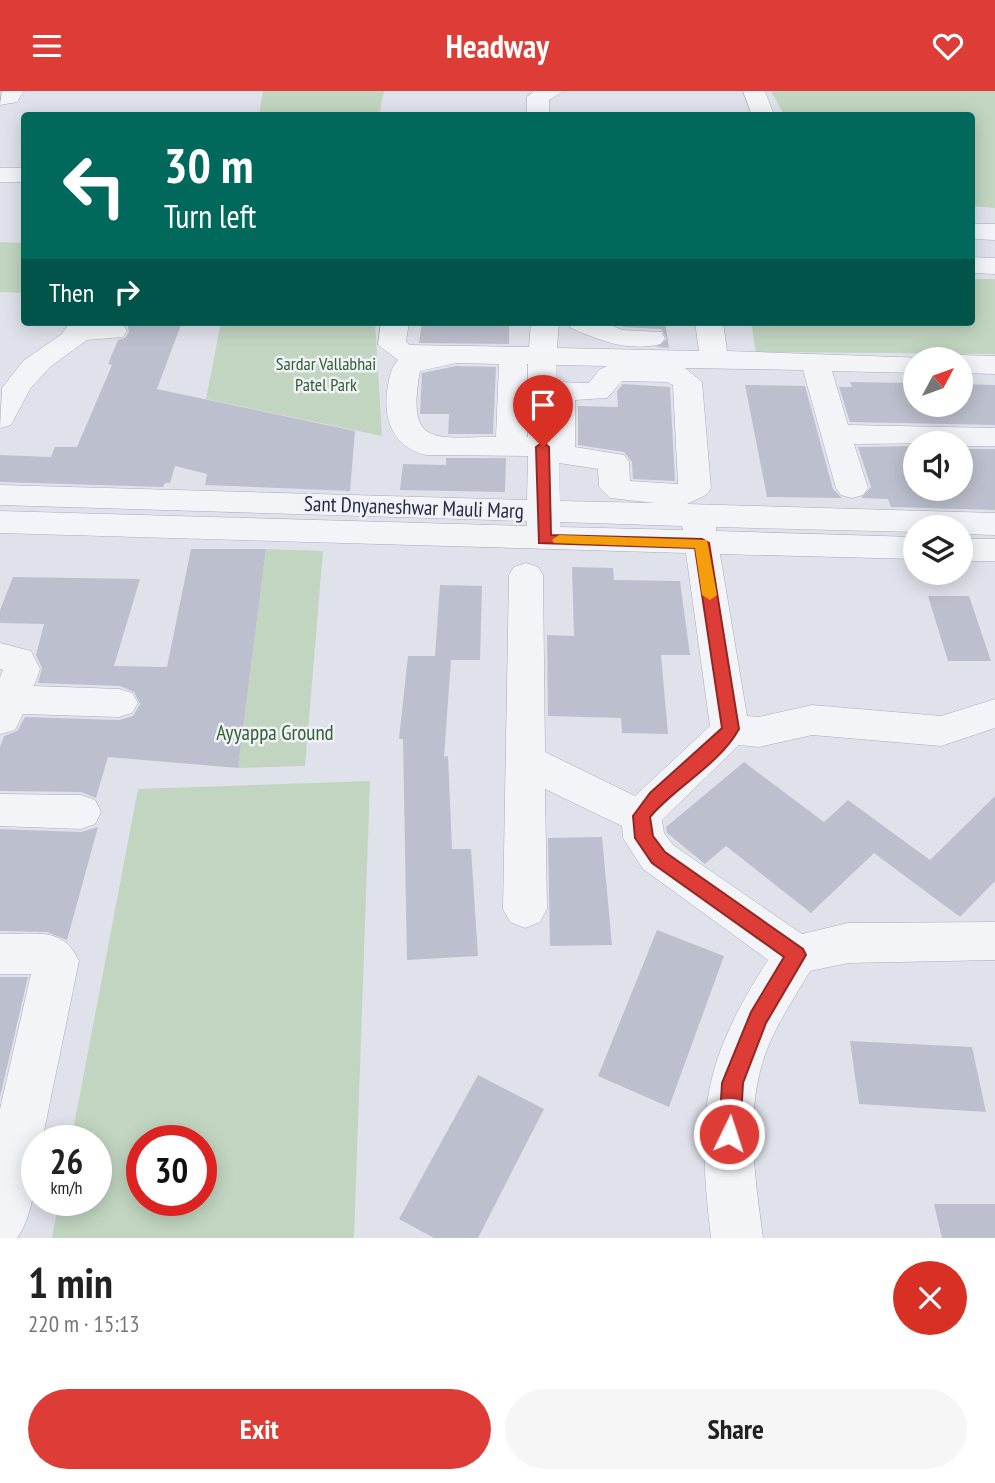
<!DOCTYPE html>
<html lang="en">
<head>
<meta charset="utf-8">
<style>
  body { margin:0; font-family:"PT Sans Narrow",sans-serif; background:#f6f6f6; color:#222; height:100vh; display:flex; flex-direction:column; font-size:26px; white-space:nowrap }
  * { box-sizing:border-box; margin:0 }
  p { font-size:23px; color:#767676 }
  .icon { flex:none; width:38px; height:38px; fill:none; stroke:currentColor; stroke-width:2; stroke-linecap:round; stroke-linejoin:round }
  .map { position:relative; height:1147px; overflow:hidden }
  .details { display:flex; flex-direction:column; background:#fff; flex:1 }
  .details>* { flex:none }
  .hud { position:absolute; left:21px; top:21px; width:954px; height:214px; border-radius:7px; box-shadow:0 4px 18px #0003; background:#00695c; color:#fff; overflow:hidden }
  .needle { width:46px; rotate:49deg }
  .fabs { position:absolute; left:903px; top:256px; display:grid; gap:14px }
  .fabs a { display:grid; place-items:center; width:70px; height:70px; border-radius:50%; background:#fff; box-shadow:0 4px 18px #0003; font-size:35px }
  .speed { position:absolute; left:21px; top:1034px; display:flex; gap:14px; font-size:35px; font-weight:700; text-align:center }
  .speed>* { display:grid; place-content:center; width:91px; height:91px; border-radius:50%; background:#fff; box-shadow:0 4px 18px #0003; line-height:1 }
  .speed small { font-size:18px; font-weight:400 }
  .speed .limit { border:10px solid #d22; background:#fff; color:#111 }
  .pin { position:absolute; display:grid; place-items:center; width:60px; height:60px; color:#fff; margin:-72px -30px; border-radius:50% 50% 50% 0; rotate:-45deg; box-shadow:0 0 7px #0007 }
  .pin .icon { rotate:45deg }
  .me { position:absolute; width:77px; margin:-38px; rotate:4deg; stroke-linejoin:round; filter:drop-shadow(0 0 5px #0008) }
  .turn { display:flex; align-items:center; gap:24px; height:147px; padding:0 28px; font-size:32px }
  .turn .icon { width:91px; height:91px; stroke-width:2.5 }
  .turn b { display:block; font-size:49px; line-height:60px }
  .then { display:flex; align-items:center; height:66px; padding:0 28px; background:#0003; gap:14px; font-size:26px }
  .round { display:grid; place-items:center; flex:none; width:74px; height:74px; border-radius:37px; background:#f6f6f6 }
  .headline { display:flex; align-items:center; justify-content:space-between; height:119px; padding:0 28px }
  h1 { font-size:42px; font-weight:600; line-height:52px }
  .button { display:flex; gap:14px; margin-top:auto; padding:14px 28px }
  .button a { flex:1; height:80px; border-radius:42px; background:#de3d37; color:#fff; font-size:28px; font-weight:600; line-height:80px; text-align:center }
  .button a+a { background:#f6f6f6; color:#222 }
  header { display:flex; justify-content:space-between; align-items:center; height:91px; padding:0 28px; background:#de3d37; color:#fff; font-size:32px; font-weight:600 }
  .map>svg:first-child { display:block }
</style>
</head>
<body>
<header><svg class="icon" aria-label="menu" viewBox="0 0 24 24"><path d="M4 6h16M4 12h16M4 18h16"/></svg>Headway<svg class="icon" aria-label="heart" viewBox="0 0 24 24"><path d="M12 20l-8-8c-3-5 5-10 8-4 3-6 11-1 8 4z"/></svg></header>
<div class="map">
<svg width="995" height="1147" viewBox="0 0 995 1147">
  <rect width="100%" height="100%" fill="#e0e2eb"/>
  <path fill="#c1d5c0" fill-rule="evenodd" d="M263,0H384L379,24H259Z
    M771,0H995V117L971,115V24H784Z
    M0,151L24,152V202L0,201Z
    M971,188H995V263L756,261L751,231H971Z
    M221,231H375L382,345L206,308Z
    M266,458L323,460L305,675L238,677Z
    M370,690L354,1147H52L59,1110H96V1050H71L138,698ZM201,1050V1110H142V1050Z"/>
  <path fill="#bcc0ce" d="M127,231H182L157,298L355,340L350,400L205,394L207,383L175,375L170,392H165L163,396L0,391V364L51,366L55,356H77L112,274L108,273L118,249L125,247L129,241Z
    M422,231H509V253L419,252Z
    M619,231H665L669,257L656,256L667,248L661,238L623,236Z
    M456,275L496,276L493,343H448L449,323H420L422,282Z
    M850,291L915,292V313H961V293L995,294V334L850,331L839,296H852Z
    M623,293L670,296L675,390L633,388L632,371L624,361L578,354V315L618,316L617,300Z
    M745,294L805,295L833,398L842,407L767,406Z
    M915,355V397H961V358H995V419L891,416L888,408L861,407L871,396L858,356Z
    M446,367H506L505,401L400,399L403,373L446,374Z
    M191,458H266L238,677L108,666L96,707L81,701L0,700V656L4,645L17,640L25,626L119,629L133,625L140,613L134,601L120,595L38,592L42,577L36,564L44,533L0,532V519L13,486L140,488L114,575L167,576Z
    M572,476L613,477L614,489L680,490L690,564H661L668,643L622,642L621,627L548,625L547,544L574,545Z
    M440,494L482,495L480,569H451L444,666L448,665L452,758H471L478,865L407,869L403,648H399L408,565H435Z
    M928,505H969L991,570H948Z
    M744,671L824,731L848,709L930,769L995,705V790L960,826L874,762L811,822L726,755L705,773L667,742L666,736Z
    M98,736L67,849L47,841L0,840V738L81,741Z
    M602,746L612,854L550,855L548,747Z
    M657,839L724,865L669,1016L598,985Z
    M0,886H28L0,1006Z
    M850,950L972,956L986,1021L859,1013Z
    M478,984L544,1018L478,1147H434L399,1128Z
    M934,1113H995V1147H942Z"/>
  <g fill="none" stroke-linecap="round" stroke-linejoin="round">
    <defs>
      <path id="minor" d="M2,0H24L17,11L0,14Z
        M534,0H564L549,9V24H527V6Z
        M743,0H765L774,24H752Z
        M0,77H24V91H0Z
        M971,133H995V149L971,148Z
        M971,166L995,167V183L971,182Z
        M70,231L123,234L127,240L123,246L87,249L50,276L30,298L11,334L0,337L2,297L23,270L62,243Z
        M381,231H409L406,251L410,254L529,256L531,231H559L557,257L699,260L695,231H723L727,260L925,267L915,268V282L832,280L848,334L995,337V355H961V352L854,353L868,397L863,404L852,407L841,404L836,397L803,279L685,277L702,291L711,397L706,404L687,413L995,422V444L961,443V436H915V441L716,436V440L915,446V468L720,463L747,625L759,626L812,614L941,625L995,608V637L941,655L812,644L759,656L739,654L662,729L664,742L673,754L802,843L848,832L995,831V869L848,872L810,880C795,906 777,932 766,961C744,1021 755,1085 763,1147H711C697,1025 700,975 768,869L643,778L623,747L622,735L545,698L547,818L540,831L525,837L510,831L503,818L509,484L514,476L526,472L538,476L543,484L545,661L635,705L710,635L686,462L0,442V420L527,435V430L0,414V394L527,409L528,365L426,364C392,356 382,326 388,294C390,284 391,277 398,269L378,254ZM456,272L499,273L496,346C434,346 406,357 420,280ZM527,273H528V346H527ZM556,274L607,275L599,279L589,292L557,291ZM622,290L667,291L673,294L678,393L630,390L629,371L624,364L575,356V309L607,307ZM559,372L598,378L599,396L610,407L656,412L560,410ZM560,431L682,435L683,439L560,436Z
        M567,231H604L622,239L661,241L665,247L661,253C628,261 601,250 571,237Z
        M961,264L995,265V283L961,282V268H950Z
        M961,448H995V470H961Z
        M0,552L31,560L40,578L34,595L119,598L132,602L138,612L132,622L119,626L23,623L15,639L0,643V586L3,579L0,578Z
        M0,703L81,704L95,709L101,721L95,733L81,738L0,735Z
        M0,843C35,844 63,834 79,870L42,1050H37C37,1079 35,1123 17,1147H0V1018L31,883H0Z"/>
    </defs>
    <use href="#minor" stroke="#a8abb9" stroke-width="1"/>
    <use href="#minor" fill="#f3f4f8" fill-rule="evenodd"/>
  </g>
  <path fill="#de3d37" stroke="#902824" stroke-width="2" d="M543,351L549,356L551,444L702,448L709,452L739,638C719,674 676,695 650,726L653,745L665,761L803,858L806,864L766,932L743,992L740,1043L737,1050L729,1053L722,1050L719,1043L722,992L751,921L784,866L652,772L635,747L633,725L650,702L722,637L695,457L539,452L536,356Z"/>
  <path fill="#f59e0b" d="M559,444L707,449L717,504L710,509L702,504L695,457L554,452L552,449Z"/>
  <g text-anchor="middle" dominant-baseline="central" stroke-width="5" stroke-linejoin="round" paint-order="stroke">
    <g font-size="18" fill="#326132" stroke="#f0f2f8">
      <text x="326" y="272">Sardar Vallabhai<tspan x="326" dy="21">Patel Park</tspan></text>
    </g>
    <g font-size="21" fill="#262c44" stroke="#f0f2f8">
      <text transform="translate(414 416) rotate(2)">Sant Dnyaneshwar Mauli Marg</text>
    </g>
    <g font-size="21" fill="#326132" stroke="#f0f2f8">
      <text x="275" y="641">Ayyappa Ground</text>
    </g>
  </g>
</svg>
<div class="fabs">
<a><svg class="needle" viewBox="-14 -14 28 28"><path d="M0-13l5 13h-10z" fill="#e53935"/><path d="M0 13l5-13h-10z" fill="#767676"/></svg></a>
<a><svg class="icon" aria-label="sound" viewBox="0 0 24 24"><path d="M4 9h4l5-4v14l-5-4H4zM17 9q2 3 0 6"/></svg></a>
<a><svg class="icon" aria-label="layers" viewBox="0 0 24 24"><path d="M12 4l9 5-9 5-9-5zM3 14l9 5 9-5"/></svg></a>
</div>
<div class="speed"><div>26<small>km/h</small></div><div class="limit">30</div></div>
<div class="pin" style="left:543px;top:356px;background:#d93025"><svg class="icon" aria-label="arrive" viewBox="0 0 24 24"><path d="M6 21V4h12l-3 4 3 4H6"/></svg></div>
<svg class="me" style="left:729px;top:1043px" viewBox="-20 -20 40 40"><circle r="17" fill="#de3d37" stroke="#fff" stroke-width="3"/><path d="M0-11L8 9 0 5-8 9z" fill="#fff"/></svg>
<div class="hud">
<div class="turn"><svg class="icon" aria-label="left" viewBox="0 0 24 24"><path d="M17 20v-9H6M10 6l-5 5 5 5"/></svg><div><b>30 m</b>Turn left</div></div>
<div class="then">Then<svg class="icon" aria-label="right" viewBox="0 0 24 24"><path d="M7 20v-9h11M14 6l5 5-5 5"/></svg></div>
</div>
</div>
<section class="details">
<div class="headline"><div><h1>1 min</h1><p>220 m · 15:13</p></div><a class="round" style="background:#d93025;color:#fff"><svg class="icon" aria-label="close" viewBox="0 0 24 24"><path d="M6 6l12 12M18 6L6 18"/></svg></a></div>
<div class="button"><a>Exit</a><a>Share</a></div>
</section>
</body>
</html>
